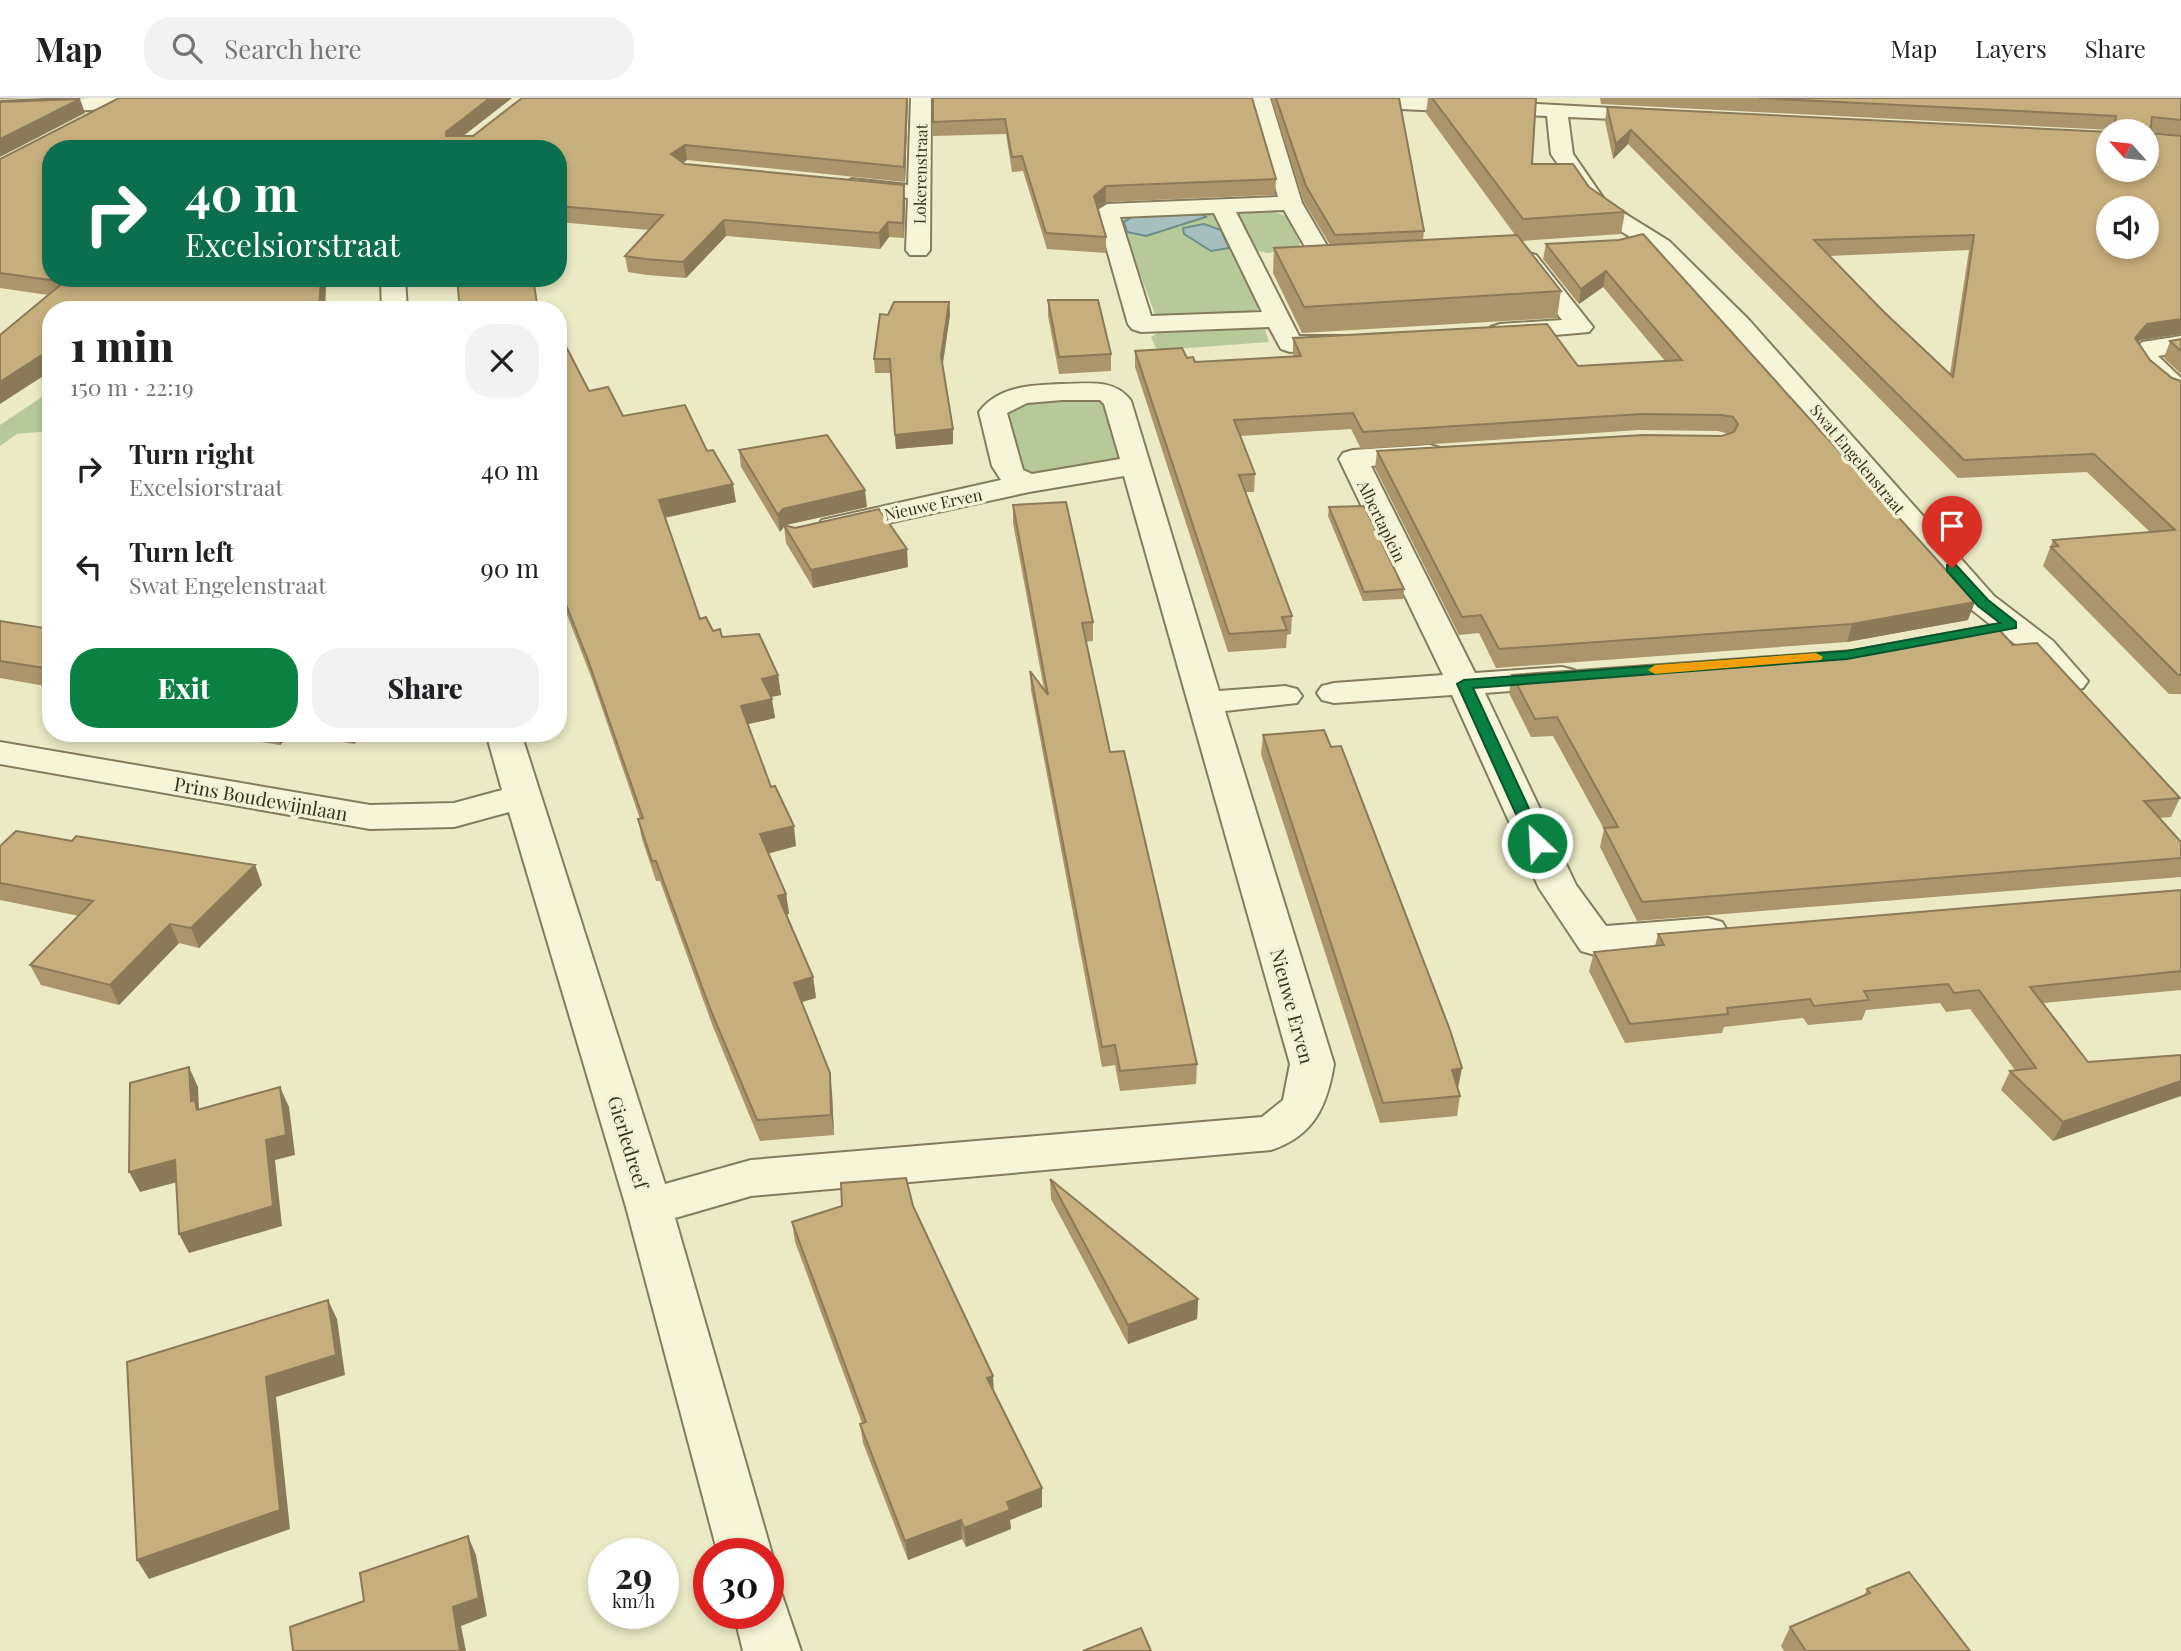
<!DOCTYPE html>
<html lang="en">
<head>
<meta charset="utf-8">
<style>
  body { margin:0; font-family:"Playfair Display",serif; background:#f2f2f2; color:#202124; height:100vh; display:flex; flex-direction:column; font-size:26px; white-space:nowrap }
  * { box-sizing:border-box; margin:0 }
  p { font-size:23px; color:#757577 }
  .icon { flex:none; width:38px; height:38px; fill:none; stroke:currentColor; stroke-width:2; stroke-linecap:round; stroke-linejoin:round }
  .map { position:relative; flex:1; overflow:hidden }
  .drawer { position:absolute; left:42px; top:203px; width:525px; height:441px; display:flex; flex-direction:column; background:#fff; border-radius:28px; box-shadow:0 4px 10px #0003 }
  .drawer>* { flex:none }
  .banner { position:absolute; left:42px; top:42px; width:525px; height:147px; border-radius:28px; box-shadow:0 4px 10px #0003; background:#0b6e4f; color:#fff; overflow:hidden }
  .needle { width:46px; rotate:297deg }
  .tools { position:absolute; left:2096px; top:21px; display:grid; gap:14px }
  .tools a { display:grid; place-items:center; width:63px; height:63px; border-radius:50%; background:#fff; box-shadow:0 4px 10px #0003; font-size:35px }
  .speed { position:absolute; left:588px; top:1440px; display:flex; gap:14px; font-size:35px; font-weight:700; text-align:center }
  .speed>* { display:grid; place-content:center; width:91px; height:91px; border-radius:50%; background:#fff; box-shadow:0 4px 10px #0003; line-height:1 }
  .speed small { font-size:18px; font-weight:400 }
  .speed .limit { border:10px solid #d22; background:#fff; color:#111 }
  .pin { position:absolute; display:grid; place-items:center; width:60px; height:60px; color:#fff; margin:-72px -30px; border-radius:50% 50% 50% 0; rotate:-45deg; box-shadow:0 0 7px #0007 }
  .pin .icon { rotate:45deg }
  .me { position:absolute; width:77px; margin:-38px; rotate:335deg; stroke-linejoin:round; filter:drop-shadow(0 0 5px #0008) }
  .turn { display:flex; align-items:center; gap:24px; height:147px; padding:0 28px; font-size:32px }
  .turn .icon { width:91px; height:91px; stroke-width:2.5 }
  .turn b { display:block; font-size:49px; line-height:60px }
  .round { display:grid; place-items:center; flex:none; width:74px; height:74px; border-radius:28px; background:#f2f2f2 }
  .overview { display:flex; align-items:center; justify-content:space-between; height:119px; padding:0 28px }
  h1 { font-size:42px; font-weight:800; line-height:52px }
  .button { display:flex; gap:14px; margin-top:auto; padding:14px 28px }
  .button a { flex:1; height:80px; border-radius:28px; background:#0b8043; color:#fff; font-size:28px; font-weight:800; line-height:80px; text-align:center }
  .button a+a { background:#f2f2f2; color:#202124 }
  ul { padding:0; list-style:none }
  li { display:flex; align-items:center; gap:21px; height:98px; padding:0 28px }
  li div { flex:1 }
  li b { display:block; font-size:26px }
  li em { font-style:normal }
  header { display:flex; align-items:center; gap:42px; box-sizing:border-box; height:98px; padding:0 35px; background:#fff; border-bottom:2px solid #e0e0e0 }
  header strong { font-size:33px }
  nav { display:flex; gap:38px; margin-inline-start:auto; font-size:24px }
  .search { width:490px; height:63px; background:#f2f2f2; display:flex; align-items:center; gap:18px; box-sizing:border-box; padding:0 24px; border-radius:28px; color:#757577; font-size:26px }
  .map>svg:first-child { display:block }
</style>
</head>
<body>
<header>
<strong>Map</strong>
<div class="search"><svg class="icon" aria-label="search" viewBox="0 0 24 24"><circle cx="10" cy="10" r="6"/><path d="M15 15l6 6"/></svg>Search here</div>
<nav><a>Map</a><a>Layers</a><a>Share</a></nav>
</header>
<div class="map">
<svg width="2181" height="1553" viewBox="0 0 2181 1553">
  <rect width="100%" height="100%" fill="#ebeac5"/>
  <path fill="#b7c999" d="M1267,111L1286,118L1300,145L1297,151L1267,155L1250,151L1234,115Z
    M1212,115L1218,118L1260,210L1249,216L1162,219L1155,216L1120,122L1126,118Z
    M1250,228L1265,231L1269,244L1161,252L1156,250L1151,239L1161,233L1204,234Z
    M51,293V333L17,336L0,348V327Z
    M1107,294L1136,367L1012,378L996,307Z"/>
  <path fill="#a6bfbe" stroke="#6e8c8c" stroke-width="2" d="M1200,115L1206,119L1146,138L1127,134L1124,124L1135,117Z
    M1204,126L1221,132L1229,150L1211,153L1184,136L1183,130Z"/>
  <g fill="none" stroke-linecap="round" stroke-linejoin="round">
    <defs>
      <path id="minor" d="M89,0H235L225,6L0,16V4Z
        M911,0H931L930,152L926,157H910L906,152L908,100L852,95L841,88L852,81L908,87Z
        M1250,0H1270L1302,105L1336,163L1332,168H1316L1284,112L1236,114L1299,238H1355L1359,243L1355,248L1290,254L1281,251L1269,229L1141,234L1132,231L1128,226L1096,113L1107,106L1278,99ZM1214,115L1262,214L1151,218L1120,119Z
        M1286,0H1425L1666,13L1669,17L1659,23L1568,19L1573,56L1606,104L1669,143L1749,222L1994,498L2053,543L2088,583L2083,590L2071,593L2059,590L2029,557L1972,512L1731,232L1653,153L1590,114L1551,56L1547,18L1296,6Z
        M1528,155L1536,157L1589,224L1593,229L1589,234L1500,242L1491,239L1487,234L1491,229L1500,226L1562,222L1516,162L1520,157Z
        M381,180H405L407,212H382Z
        M2181,238V254L2158,258L2181,280V301C2162,296 2139,275 2131,257L2142,244Z
        M1062,286C1087,286 1115,280 1131,303L1219,593L1285,588L1297,591L1302,598L1297,605L1225,613L1334,966C1327,1008 1314,1038 1271,1052L751,1098L675,1120L772,1456L768,1465V1456H718L626,1109L509,714L454,729L370,731L0,666V644L370,707L454,705L502,692L486,635H521L665,1086L751,1062L1262,1019L1283,1002L1290,966L1124,378L1029,394L833,437L822,434L818,428L822,422L1001,382L992,368L979,314C998,288 1032,287 1062,286ZM1062,302H1100L1104,306L1120,361L1032,376L1023,372L1007,315L1027,305Z
        M1430,347L1440,350L1444,356L1440,362L1371,368L1475,575L1562,569L1574,572L1579,579L1574,586L1562,589L1485,595L1576,787L1606,828L1708,820L1722,824L1728,834L1722,844L1708,848L1595,857L1581,853L1539,790L1452,597L1334,605L1322,602L1317,595L1322,588L1334,585L1443,577L1339,361L1343,355L1353,352Z
        M768,1492L782,1497L801,1553H743L734,1516H768Z"/>
    </defs>
    <use href="#minor" stroke="#857c5c" stroke-width="4"/>
    <use href="#minor" fill="#f7f5d8" fill-rule="evenodd"/>
  </g>
  <path fill="#ab966c" fill-rule="evenodd" d="M0,0H31L0,1Z
    M119,0H512L463,38H473L522,0H908L905,84L687,62L683,65L685,66L904,87L905,102L904,140L889,139L880,151L726,138L686,180L647,177L628,174L625,158L649,132L558,124V51H51V180H326L325,212H51L48,197L0,190V61Z
    M933,0L1276,81L1275,97L1106,104L1097,111L1106,139V155L1047,151L1023,73L1012,74L1006,36L933,38Z
    M1271,0H1399L1424,133L1423,142L1515,137L1426,15L1428,0H1536L1532,66L1589,89L1625,114L1621,136L1521,143L1561,193L1557,220L1302,235L1273,175L1274,150L1330,147L1304,104Z
    M1600,0H2181V236L2140,242L2138,245L2150,262L2172,280L2181,283V597L2180,596H2169L2043,468L2053,442L2150,434L2087,374L1958,380L1628,46L1613,61L1605,23L1607,9L2109,34L2147,33H2111V32L1601,6ZM2151,34L2179,37L2150,35ZM1969,152L1950,276L1884,214L1829,158Z
    M1619,142L1968,522L1847,544L1496,570L1479,535L1459,537L1375,370L1377,353L1722,338L1729,336L1718,333L1639,332L1361,351L1351,331L1240,338L1255,376L1254,394H1246L1292,518L1291,536L1287,537L1286,550L1228,554L1135,269V253L1187,260L1195,264L1293,258V240L1578,268L1665,263L1603,189L1579,206L1543,161L1546,146Z
    M1048,202L1111,256V273L1059,276L1048,218Z
    M949,204L950,217L942,268L953,331V346L896,351L891,275H875L874,261L888,217Z
    M558,233L589,293L623,318L707,353L736,404L665,420L700,521L722,539L778,577L781,597L771,599L775,620L748,626L771,689L796,748L769,755L786,796L789,816L786,817L813,879L816,900L802,904L832,995L834,1037L760,1043L713,929L660,783H656L642,741L638,721H640L592,581L558,494Z
    M2181,241V276L2164,260L2170,243Z
    M739,352L867,409L786,427L908,469L813,490L786,445L784,429L780,434L741,369Z
    M1013,407L1093,524V543L1086,544L1110,654L1197,966L1196,986L1120,993L1115,967L1102,969L1031,592L1030,573L1044,591L1013,425Z
    M1329,409L1404,491L1403,501L1363,503L1328,418Z
    M0,523L51,531V589L0,580Z
    M2013,547L2180,700L2171,719L2159,720L2181,744V779L1637,823L1600,749L1604,731L1553,638L1531,639L1509,595L1512,577Z
    M208,635H364L354,646L292,635L280,647Z
    M1263,637L1458,990L1460,998L1457,1018L1380,1025L1261,656Z
    M72,743L255,767L262,787L199,850L179,845L119,907L41,887L30,867L79,818L0,802V748Z
    M2181,792V892L2043,905L2088,964L2181,957L2053,1043L2001,992L2010,973L2015,972L1970,911L1946,914L1940,905L1866,912L1862,922L1808,927L1803,920L1724,929L1722,935L1625,945L1589,873L1594,854L1655,848L1658,836Z
    M1050,1081L1198,1201L1197,1221L1128,1246L1051,1101Z
    M913,1108L994,1294L1042,1409L1010,1422L1011,1431L966,1449L962,1441L908,1462L863,1345L860,1326L862,1325L795,1144L792,1124Z
    M1867,1491L1970,1553H1784L1781,1548L1790,1529L1864,1498Z"/>
  <path fill="#8b7a58" d="M490,0H512L449,49L446,38V34Z
    M907,0H908L905,84L904,69Z
    M80,1L85,15L0,59V41Z
    M1631,32L1628,46L1613,61L1616,46Z
    M685,47L687,62L674,71L671,56Z
    M904,87L905,102L904,140L903,125Z
    M1106,88V104L1093,114L1094,98Z
    M724,122L726,138L686,180L683,164Z
    M888,124L889,139L880,151L879,135Z
    M1606,173L1603,189L1579,206L1581,191Z
    M321,180H326L325,212H319Z
    M949,204L950,217L942,272L941,258Z
    M2181,221V236L2140,242L2128,257L2135,240L2147,226Z
    M51,251V273L0,306V284Z
    M953,331V346L896,351L895,337Z
    M733,386L736,404L662,420L659,402Z
    M865,392L867,409L785,427L780,434L778,417L783,411Z
    M907,451L908,469L813,490L811,472Z
    M1975,504L1968,522L1847,544L1852,526Z
    M778,577L781,597L765,600L762,581Z
    M772,601L775,620L744,627L741,608Z
    M276,635H292L280,647Z
    M350,635H364L354,646Z
    M794,728L796,748L763,757L760,736Z
    M255,767L262,787L199,850L191,830Z
    M786,796L789,816L781,818L778,798Z
    M170,826L179,845L119,907L110,887Z
    M813,879L816,900L797,905L794,885Z
    M189,969L198,989L199,1011L205,1022L191,1003Z
    M1462,970L1458,990L1452,972Z
    M830,975L832,995L834,1037L831,1017Z
    M2181,983V998L2053,1043L2063,1024Z
    M280,989L289,1009L295,1057L275,1062L282,1128L189,1155L179,1136L266,1042Z
    M175,1062L185,1082L140,1094L129,1074Z
    M1198,1201L1197,1221L1128,1246V1227Z
    M328,1202L337,1221L345,1277L276,1299L290,1431L149,1481L137,1462L266,1279Z
    M993,1278L994,1298L987,1280Z
    M1042,1390V1409L1010,1422L1011,1431L966,1449L964,1430L1007,1404Z
    M961,1422L962,1441L908,1462L905,1443Z
    M468,1438L476,1457L487,1518L461,1528L466,1553H460L453,1509Z"/>
  <path fill="#c7af7d" stroke="#8b7a58" stroke-width="2" fill-rule="evenodd" d="M119,0H490L446,34V38H473L522,0H907L904,69L685,47L671,56L685,66L904,87L903,125L888,124L879,135L724,122L683,164L645,161L625,158L663,117L558,108V51H51V180H321L319,212H51V251L0,284V237L64,184L0,175V61Z
    M933,0H1252L1276,81L1106,88L1094,98L1106,139L1046,135L1022,58L1012,59L1005,21L933,24Z
    M1276,0H1399L1424,133L1335,137L1306,88Z
    M1432,0H1536L1532,66H1573L1589,89L1625,114L1523,121Z
    M1759,0H2181V22L2152,19L2150,35L2181,38V221L2147,226L2135,240L2150,262L2172,280L2181,283V577H2178L2051,449L2058,448L2053,442L2175,432L2094,356L1964,362L1631,32L1616,46L1607,9L2109,34V72H2147V33H2114L2116,18ZM2109,110H2147V149H2109ZM1974,137L1953,279L1884,214L1814,142Z
    M80,1L0,41V4Z
    M1643,136L1975,504L1852,526L1499,551L1481,517L1462,519L1377,353L1643,337L1722,338L1734,334L1738,326L1733,319L1722,317L1642,316L1363,334L1353,315L1234,322L1255,376L1239,377L1292,518L1282,519L1287,532L1229,536L1135,253L1182,250L1187,260L1193,259L1195,264L1301,258L1293,240L1547,226L1578,268L1682,262L1606,173L1581,191L1546,146L1619,142Z
    M1517,137L1561,193L1304,209L1274,150Z
    M457,180H533L538,212H460Z
    M1048,202H1098L1111,256L1059,259Z
    M894,204H949L941,258L953,331L895,337L890,261H874L880,216L888,217Z
    M558,233L589,293L608,289L623,318L685,307L707,353L713,352L733,386L659,402L700,521L706,519L713,533L720,531L722,539L759,536L778,577L762,581L772,601L741,608L771,689L775,688L794,728L760,736L786,796L778,798L813,879L794,885L830,975L831,1017L757,1022L709,908L656,763H652L638,721L643,720L588,562L558,486Z
    M2181,241V253L2170,243Z
    M827,337L865,392L783,411L778,417L739,352Z
    M1066,404L1093,524L1082,525L1110,654L1124,653L1197,966L1120,973L1115,947L1102,949L1030,573L1048,597L1013,407Z
    M1364,408L1404,491L1364,494L1329,409Z
    M879,411L907,451L811,472L784,427L795,430Z
    M0,523L51,531V571L0,563Z
    M1994,526L2013,547L2037,545L2180,700L2144,703L2181,744V760L1642,804L1604,730L1618,729L1557,619L1535,621L1512,577L1853,552Z
    M1324,632L1331,649L1341,648L1450,932L1462,970L1452,972L1460,998L1383,1005L1263,637Z
    M16,733L72,743L76,738L255,767L191,830L170,826L110,887L30,867L93,803L0,785V748Z
    M2181,792V873L2030,889L2088,964L2181,957V983L2063,1024L2010,973L2036,970L1979,892L1954,895L1948,886L1864,893L1869,902L1814,908L1810,901L1727,910L1728,916L1630,926L1594,854L1664,847L1658,836Z
    M189,969L191,1003L195,1002L197,1012L280,989L286,1037L266,1042L273,1108L179,1136L175,1062L129,1074L130,985Z
    M906,1080L913,1108L993,1278L987,1280L1042,1390L1007,1404L1010,1412L964,1430L961,1422L905,1443L860,1326L866,1324L792,1124L842,1108L841,1085Z
    M1050,1081L1198,1201L1128,1227Z
    M328,1202L336,1257L266,1279L280,1412L137,1462L127,1264Z
    M468,1438L479,1500L453,1509L460,1553H293L290,1529L364,1503L360,1475Z
    M1909,1474L1970,1553H1806L1790,1529L1870,1495L1867,1491Z
    M1141,1530L1151,1553H1083Z"/>
  <path fill="#0b8043" stroke="#07532c" stroke-width="2" d="M1947,467H1956L1988,502L2016,524V530L1847,561L1473,590L1545,745L1537,750L1529,745L1457,586L1464,582L1847,553L2000,525L1978,508L1947,473Z"/>
  <path fill="#f59e0b" d="M1816,555L1823,559L1821,562L1655,576L1648,572L1655,567Z"/>
  <g text-anchor="middle" dominant-baseline="central" stroke-width="7" stroke-linejoin="round" paint-order="stroke">
    <g font-size="16" fill="#36301f" stroke="#f3f2d4">
      <text transform="translate(920 76) rotate(-89)">Lokerenstraat</text>
      <text transform="translate(1858 361) rotate(50)">Swat Engelenstraat</text>
      <text transform="translate(933 406) rotate(-12)">Nieuwe Erven</text>
      <text transform="translate(1382 423) rotate(64)">Albertaplein</text>
    </g>
    <g font-size="19" fill="#36301f" stroke="#f3f2d4">
      <text transform="translate(261 700) rotate(10)">Prins Boudewijnlaan</text>
      <text transform="translate(1293 908) rotate(75)">Nieuwe Erven</text>
      <text transform="translate(629 1044) rotate(73)">Gierledreef</text>
    </g>
  </g>
</svg>
<div class="tools">
<a><svg class="needle" viewBox="-14 -14 28 28"><path d="M0-13l5 13h-10z" fill="#e53935"/><path d="M0 13l5-13h-10z" fill="#757577"/></svg></a>
<a><svg class="icon" aria-label="sound" viewBox="0 0 24 24"><path d="M4 9h4l5-4v14l-5-4H4zM17 9q2 3 0 6"/></svg></a>
</div>
<div class="speed"><div>29<small>km/h</small></div><div class="limit">30</div></div>
<div class="pin" style="left:1952px;top:470px;background:#d93025"><svg class="icon" aria-label="arrive" viewBox="0 0 24 24"><path d="M6 21V4h12l-3 4 3 4H6"/></svg></div>
<svg class="me" style="left:1537px;top:745px" viewBox="-20 -20 40 40"><circle r="17" fill="#0b8043" stroke="#fff" stroke-width="3"/><path d="M0-11L8 9 0 5-8 9z" fill="#fff"/></svg>
<div class="banner">
<div class="turn"><svg class="icon" aria-label="right" viewBox="0 0 24 24"><path d="M7 20v-9h11M14 6l5 5-5 5"/></svg><div><b>40 m</b>Excelsiorstraat</div></div>
</div>
<section class="drawer">
<div class="overview"><div><h1>1 min</h1><p>150 m · 22:19</p></div><a class="round"><svg class="icon" aria-label="close" viewBox="0 0 24 24"><path d="M6 6l12 12M18 6L6 18"/></svg></a></div>
<ul>
<li><svg class="icon" aria-label="right" viewBox="0 0 24 24"><path d="M7 20v-9h11M14 6l5 5-5 5"/></svg><div><b>Turn right</b><p>Excelsiorstraat</p></div><em>40 m</em></li>
<li><svg class="icon" aria-label="left" viewBox="0 0 24 24"><path d="M17 20v-9H6M10 6l-5 5 5 5"/></svg><div><b>Turn left</b><p>Swat Engelenstraat</p></div><em>90 m</em></li>
</ul>
<div class="button"><a>Exit</a><a>Share</a></div>
</section>
</div>
</body>
</html>
